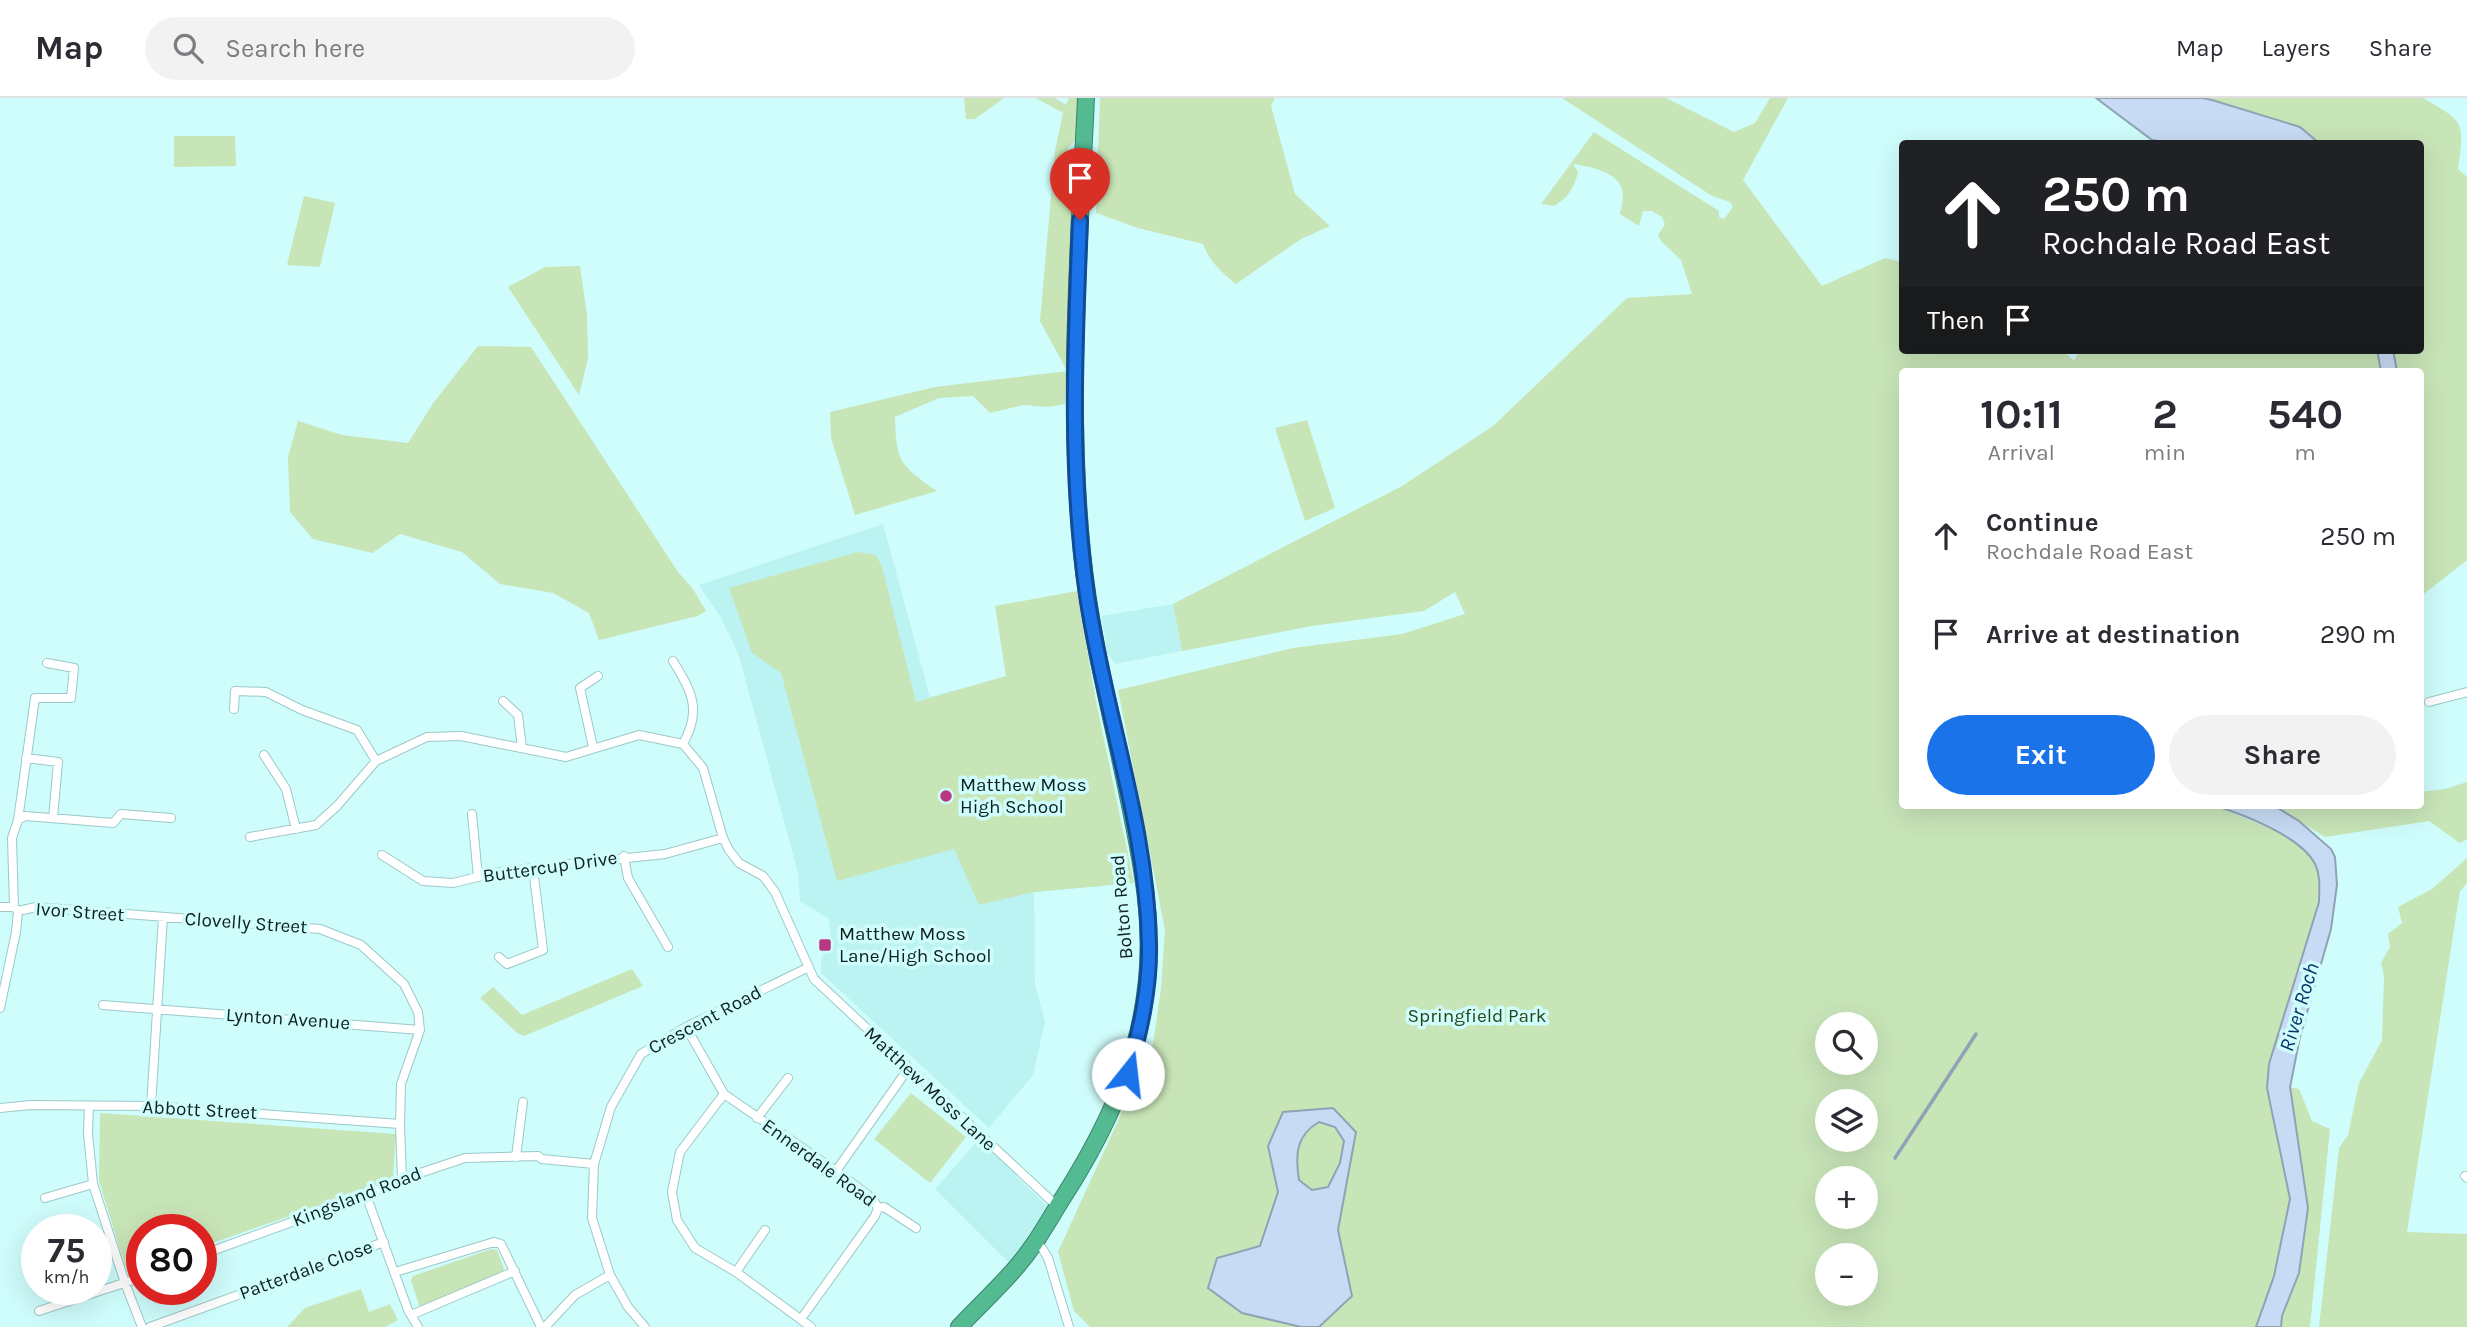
<!DOCTYPE html>
<html lang="en">
<head>
<meta charset="utf-8">
<style>
  body { margin:0; font-family:Karla,sans-serif; background:#f2f2f3; color:#2b2b33; height:100vh; display:flex; flex-direction:column; font-size:26px; white-space:nowrap }
  * { box-sizing:border-box; margin:0 }
  p { font-size:23px; color:#7c7c81 }
  .icon { flex:none; width:38px; height:38px; fill:none; stroke:currentColor; stroke-width:2; stroke-linecap:round; stroke-linejoin:round }
  .map { position:relative; flex:1; overflow:hidden }
  .side { position:absolute; left:1899px; top:270px; width:525px; height:441px; display:flex; flex-direction:column; background:#fff; border-radius:7px; box-shadow:0 7px 28px #0002 }
  .side>* { flex:none }
  .guide { position:absolute; left:1899px; top:42px; width:525px; height:214px; border-radius:7px; box-shadow:0 7px 28px #0002; background:#202124; color:#fff; overflow:hidden }
  .controls { position:absolute; left:1815px; top:914px; display:grid; gap:14px }
  .controls a { display:grid; place-items:center; width:63px; height:63px; border-radius:50%; background:#fff; box-shadow:0 7px 28px #0002; font-size:35px }
  .speed { position:absolute; left:21px; top:1116px; display:flex; gap:14px; font-size:35px; font-weight:700; text-align:center }
  .speed>* { display:grid; place-content:center; width:91px; height:91px; border-radius:50%; background:#fff; box-shadow:0 7px 28px #0002; line-height:1 }
  .speed small { font-size:18px; font-weight:400 }
  .speed .limit { border:10px solid #d22; background:#fff; color:#111 }
  .pin { position:absolute; display:grid; place-items:center; width:60px; height:60px; color:#fff; margin:-72px -30px; border-radius:50% 50% 50% 0; rotate:-45deg; box-shadow:0 0 7px #0007 }
  .pin .icon { rotate:45deg }
  .me { position:absolute; width:77px; margin:-38px; rotate:16deg; stroke-linejoin:round; filter:drop-shadow(0 0 5px #0008) }
  .turn { display:flex; align-items:center; gap:24px; height:147px; padding:0 28px; font-size:32px }
  .turn .icon { width:91px; height:91px; stroke-width:2.5 }
  .turn b { display:block; font-size:49px; line-height:60px }
  .then { display:flex; align-items:center; height:66px; padding:0 28px; background:#0003; gap:14px; font-size:26px }
  .eta { display:flex; justify-content:space-evenly; align-items:center; height:119px; text-align:center }
  .eta b { font-size:42px; font-weight:700; line-height:49px }
  .button { display:flex; gap:14px; margin-top:auto; padding:14px 28px }
  .button a { flex:1; height:80px; border-radius:42px; background:#1a73e8; color:#fff; font-size:28px; font-weight:700; line-height:80px; text-align:center }
  .button a+a { background:#f2f2f3; color:#2b2b33 }
  ul { padding:0; list-style:none }
  li { display:flex; align-items:center; gap:21px; height:98px; padding:0 28px }
  li div { flex:1 }
  li b { display:block; font-size:26px }
  li em { font-style:normal }
  header { display:flex; align-items:center; gap:42px; box-sizing:border-box; height:98px; padding:0 35px; background:#fff; border-bottom:2px solid #e1e1e2 }
  header strong { font-size:33px }
  nav { display:flex; gap:38px; margin-inline-start:auto; font-size:24px }
  .search { width:490px; height:63px; background:#f2f2f3; display:flex; align-items:center; gap:18px; box-sizing:border-box; padding:0 24px; border-radius:38px; color:#7c7c81; font-size:26px }
  .map>svg:first-child { display:block }
</style>
</head>
<body>
<header>
<strong>Map</strong>
<div class="search"><svg class="icon" aria-label="search" viewBox="0 0 24 24"><circle cx="10" cy="10" r="6"/><path d="M15 15l6 6"/></svg>Search here</div>
<nav><a>Map</a><a>Layers</a><a>Share</a></nav>
</header>
<div class="map">
<svg width="2467" height="1229" viewBox="0 0 2467 1229">
  <rect width="100%" height="100%" fill="#cffdfc"/>
  <path fill="#bbf3f3" d="M883,426L930,599L997,581L1134,785L1034,794L1035,886L1045,924L1033,977L989,1030L821,875V861L831,839L829,821L800,803L798,775L738,555L721,520L699,487Z
    M1173,506L1182,553L1115,566L1107,554L1101,518Z
    M979,1041L1047,1108L1010,1166L935,1091Z"/>
  <path fill="#c8e5b8" fill-rule="evenodd" d="M964,0H1004L975,21H966Z
    M1036,0H1055L1066,7L1069,0H1078L1076,42L1067,51L1070,58L1075,60L1065,306L1047,309L1023,307L990,315L973,298L939,300L895,319C896,364 900,367 937,393L855,417L831,340L830,314L935,289L1067,273L1040,223L1055,53L1063,15Z
    M1100,0H1275L1271,8L1295,96L1330,128L1301,141L1236,186C1222,175 1209,163 1203,146L1138,130L1096,115Z
    M1562,0H1666L1734,34L1755,25L1770,0H1788L1743,82L1822,188L1885,160L1902,164V252H2063L2074,263L2080,252H2377L2381,273H1902V707H2213L2283,736L2302,751L2315,765L2320,781L2319,804L2269,966L2267,990L2290,1101L2274,1178L2256,1229H1090L1074,1213L1058,1154L1153,946L1161,891L1165,832L1118,592L1293,550L1402,536L1465,516L1455,494L1424,513L1312,528L1182,553L1173,506L1402,388L1493,328L1627,200L1692,196L1681,162L1661,143L1658,137L1665,126L1662,119L1652,113H1643L1639,128L1620,116C1621,111 1623,105 1623,99C1624,74 1591,69 1573,66L1578,74C1574,90 1569,99 1554,108L1541,106L1594,34L1719,113V119L1724,121L1733,109L1730,104L1712,98ZM1827,926H1866V964H1827ZM1827,1003H1866V1041H1827ZM1827,1080H1866V1118H1827ZM1827,1157H1866V1195H1827Z
    M2202,0H2423C2466,25 2464,23 2458,71L2467,79V462L2420,499V273H2397L2393,252H2420V46L2319,45L2300,29Z
    M174,38H235L236,68L174,69Z
    M304,98L335,105L320,169L287,167Z
    M580,168L587,217L588,261L579,297L508,189L545,169Z
    M478,248L531,249L678,474L693,491L706,513L698,518L599,542L589,515L553,495L500,486L462,454L400,436L372,455L313,441L290,414L288,359L298,323L342,337L408,345L434,304Z
    M1307,322L1335,410L1305,423L1275,330Z
    M858,454L876,457L882,469L916,604L1006,578L995,508L1077,493L1096,603L1134,785L1034,794L979,807L954,751L837,783L781,575L752,555L729,490Z
    M2467,684V741L2460,745L2429,723L2325,739L2273,707H2420V694L2445,691Z
    M2467,760V785L2460,793L2458,805L2407,1134L2467,1136V1229H2319L2339,1050L2348,1037L2359,985L2382,942L2384,878L2381,865L2390,849L2388,836L2402,825L2398,809L2432,791Z
    M632,871L643,888L524,938L517,935L480,900L493,889L522,917Z
    M2290,989L2299,991L2312,1023L2330,1031L2310,1229H2281L2282,1218L2299,1175L2308,1110Z
    M911,995L966,1039L930,1085L874,1041Z
    M100,1015L396,1036L393,1082L201,1149V1132H142V1169L127,1174L99,1083Z
    M491,1151L497,1152L504,1171L501,1175L422,1209L419,1207L411,1182L413,1178Z
    M361,1191L369,1214L390,1206L398,1222L385,1229H287L305,1210Z"/>
  <path fill="#c8dbf4" stroke="#90a3b4" stroke-width="2" fill-rule="evenodd" d="M2096,0H2202L2212,2L2300,29L2319,45L2178,46L2152,42Z
    M2377,252H2393L2397,273H2381Z
    M2213,707H2273L2299,723L2331,751L2335,759L2337,787L2331,831L2300,939L2290,989L2308,1110L2299,1175L2282,1218L2281,1229H2256L2274,1178L2290,1101L2267,990L2269,966L2319,804C2319,791 2321,778 2315,766C2301,738 2242,716 2213,707Z
    M1333,1010L1356,1034L1338,1132L1352,1198L1319,1229H1301L1242,1215L1208,1190L1217,1160L1260,1148L1278,1094L1268,1048L1283,1014ZM1319,1024L1335,1029L1344,1043L1340,1065L1328,1089L1312,1092L1299,1082C1295,1057 1296,1037 1319,1024Z"/>
  <g fill="none" stroke-linecap="round" stroke-linejoin="round">
    <path stroke="#90a3b4" stroke-width="3.5" d="M1895,1060L1976,936"/>
    <defs>
      <path id="street" d="M673,563C692,594 702,612 683,646
        M503,603L518,617L522,650
        M2429,604L2467,594
        M234,611L235,593L266,594L302,612L357,632L376,663
        M593,649L580,590L598,578
        M264,657L286,691L296,731
        M26,660L58,664L53,720
        M472,716L478,779
        M18,722L35,600H71L74,570L47,565
        M250,739L316,727L337,708L376,663L427,639L461,638L566,659L639,637L683,646L703,670L723,740L729,752L739,765L763,778L775,794L814,881L1058,1109
        M382,757L423,783L453,785L494,775L533,770L665,756L723,740
        M624,758L628,780L668,849
        M0,809H14L18,813L36,809L320,831L361,847L404,886L418,914L420,932L401,986L400,1026L402,1081
        M14,809L12,740L18,722L25,718L113,725L121,716L171,720
        M499,859L507,866L543,852L533,770
        M103,907L420,932
        M0,910L16,834L18,813
        M686,929L724,996L836,1073L873,1101L878,1110L884,1109L916,1130
        M724,996L680,1054L672,1094L677,1122L695,1150L736,1174L811,1229
        M89,1008L88,1035L93,1086L125,1185L142,1229
        M151,1008L163,819
        M0,1010L31,1007L151,1008L400,1026
        M757,1020L788,980
        M516,1059L523,1004
        M836,1073L908,971
        M2465,1078L2467,1080
        M366,1097L408,1212L418,1229
        M45,1100L93,1086
        M1035,1145L1042,1150L1048,1160L1069,1229
        M201,1157L366,1097L402,1081L465,1060L538,1058L542,1061L594,1066
        M395,1174L494,1144L501,1146L541,1229
        M736,1174L765,1132
        M39,1213L142,1179
        M411,1217L515,1173
        M801,1221L875,1118L878,1110
        M150,1229L384,1144
        M545,1229L575,1197L610,1177
        M645,1229L628,1209L610,1177L592,1120L594,1066L611,1009L641,956L686,929L809,869"/>
      <path id="highway" d="M959,1229C977,1210 996,1192 1013,1173C1034,1150 1048,1123 1064,1098C1127,999 1162,904 1144,785C1128,674 1093,566 1082,454C1067,302 1079,151 1086,0"/>
    </defs>
    <use href="#street" stroke="#9cc8c8" stroke-width="10"/>
    <use href="#highway" stroke="#3b846a" stroke-width="18"/>
    <use href="#street" stroke="#fff" stroke-width="8"/>
    <use href="#highway" stroke="#54ba92" stroke-width="16"/>
  </g>
  <g fill="none" stroke-linecap="round" stroke-linejoin="round">
    <defs>
      <path id="route" d="M1080,122C1075,248 1069,372 1087,497C1104,614 1147,727 1149,846C1150,891 1140,933 1128,976"/>
    </defs>
    <use href="#route" stroke="#114b97" stroke-width="18"/>
    <use href="#route" stroke="#1a73e8" stroke-width="12"/>
  </g>
  <g fill="#b73782" stroke="#cffdfc" stroke-width="2.5">
    <circle cx="946" cy="698" r="7"/>
    <rect x="818" y="840" width="14" height="14" rx="3.5"/>
  </g>
  <g text-anchor="middle" dominant-baseline="central" stroke-width="7" stroke-linejoin="round" paint-order="stroke">
    <g font-size="19" fill="#0d1f1f" stroke="#cffdfc" text-anchor="start">
      <text x="960" y="687">Matthew Moss<tspan x="960" dy="22">High School</tspan></text>
      <text x="839" y="836">Matthew Moss<tspan x="839" dy="22">Lane/High School</tspan></text>
    </g>
    <g font-size="19" fill="#0d1f1f" stroke="#cffdfc">
      <text transform="translate(550 769) rotate(-8)">Buttercup Drive</text>
      <text transform="translate(1122 809) rotate(-95)">Bolton Road</text>
      <text transform="translate(80 814) rotate(4)">Ivor Street</text>
      <text transform="translate(246 825) rotate(4)">Clovelly Street</text>
      <text transform="translate(288 921) rotate(4)">Lynton Avenue</text>
      <text transform="translate(705 922) rotate(-28)">Crescent Road</text>
      <text transform="translate(930 991) rotate(43)">Matthew Moss Lane</text>
      <text transform="translate(200 1012) rotate(3)">Abbott Street</text>
      <text transform="translate(819 1065) rotate(36)">Ennerdale Road</text>
      <text transform="translate(357 1099) rotate(-21)">Kingsland Road</text>
      <text transform="translate(306 1172) rotate(-20)">Patterdale Close</text>
    </g>
    <g font-size="19" fill="#294516" stroke="#cffdfc">
      <text x="1477" y="918">Springfield Park</text>
    </g>
    <g font-size="21" font-style="italic" fill="#073369" stroke="#cffdfc">
      <text transform="translate(2299 909) rotate(-73)">River Roch</text>
    </g>
  </g>
</svg>
<div class="controls">
<a><svg class="icon" aria-label="search" viewBox="0 0 24 24"><circle cx="10" cy="10" r="6"/><path d="M15 15l6 6"/></svg></a>
<a><svg class="icon" aria-label="layers" viewBox="0 0 24 24"><path d="M12 4l9 5-9 5-9-5zM3 14l9 5 9-5"/></svg></a>
<a>+</a>
<a>−</a>
</div>
<div class="speed"><div>75<small>km/h</small></div><div class="limit">80</div></div>
<div class="pin" style="left:1080px;top:122px;background:#d93025"><svg class="icon" aria-label="arrive" viewBox="0 0 24 24"><path d="M6 21V4h12l-3 4 3 4H6"/></svg></div>
<svg class="me" style="left:1128px;top:976px" viewBox="-20 -20 40 40"><circle r="19" fill="#fff"/><path d="M0-13L10 11 0 6-10 11z" fill="#1a73e8"/></svg>
<div class="guide">
<div class="turn"><svg class="icon" aria-label="ahead" viewBox="0 0 24 24"><path d="M12 20V5M6 11l6-6 6 6"/></svg><div><b>250 m</b>Rochdale Road East</div></div>
<div class="then">Then<svg class="icon" aria-label="arrive" viewBox="0 0 24 24"><path d="M6 21V4h12l-3 4 3 4H6"/></svg></div>
</div>
<section class="side">
<div class="eta">
<div><b>10:11</b><p>Arrival</p></div>
<div><b>2</b><p>min</p></div>
<div><b>540</b><p>m</p></div>
</div>
<ul>
<li><svg class="icon" aria-label="ahead" viewBox="0 0 24 24"><path d="M12 20V5M6 11l6-6 6 6"/></svg><div><b>Continue</b><p>Rochdale Road East</p></div><em>250 m</em></li>
<li><svg class="icon" aria-label="arrive" viewBox="0 0 24 24"><path d="M6 21V4h12l-3 4 3 4H6"/></svg><div><b>Arrive at destination</b></div><em>290 m</em></li>
</ul>
<div class="button"><a>Exit</a><a>Share</a></div>
</section>
</div>
</body>
</html>
